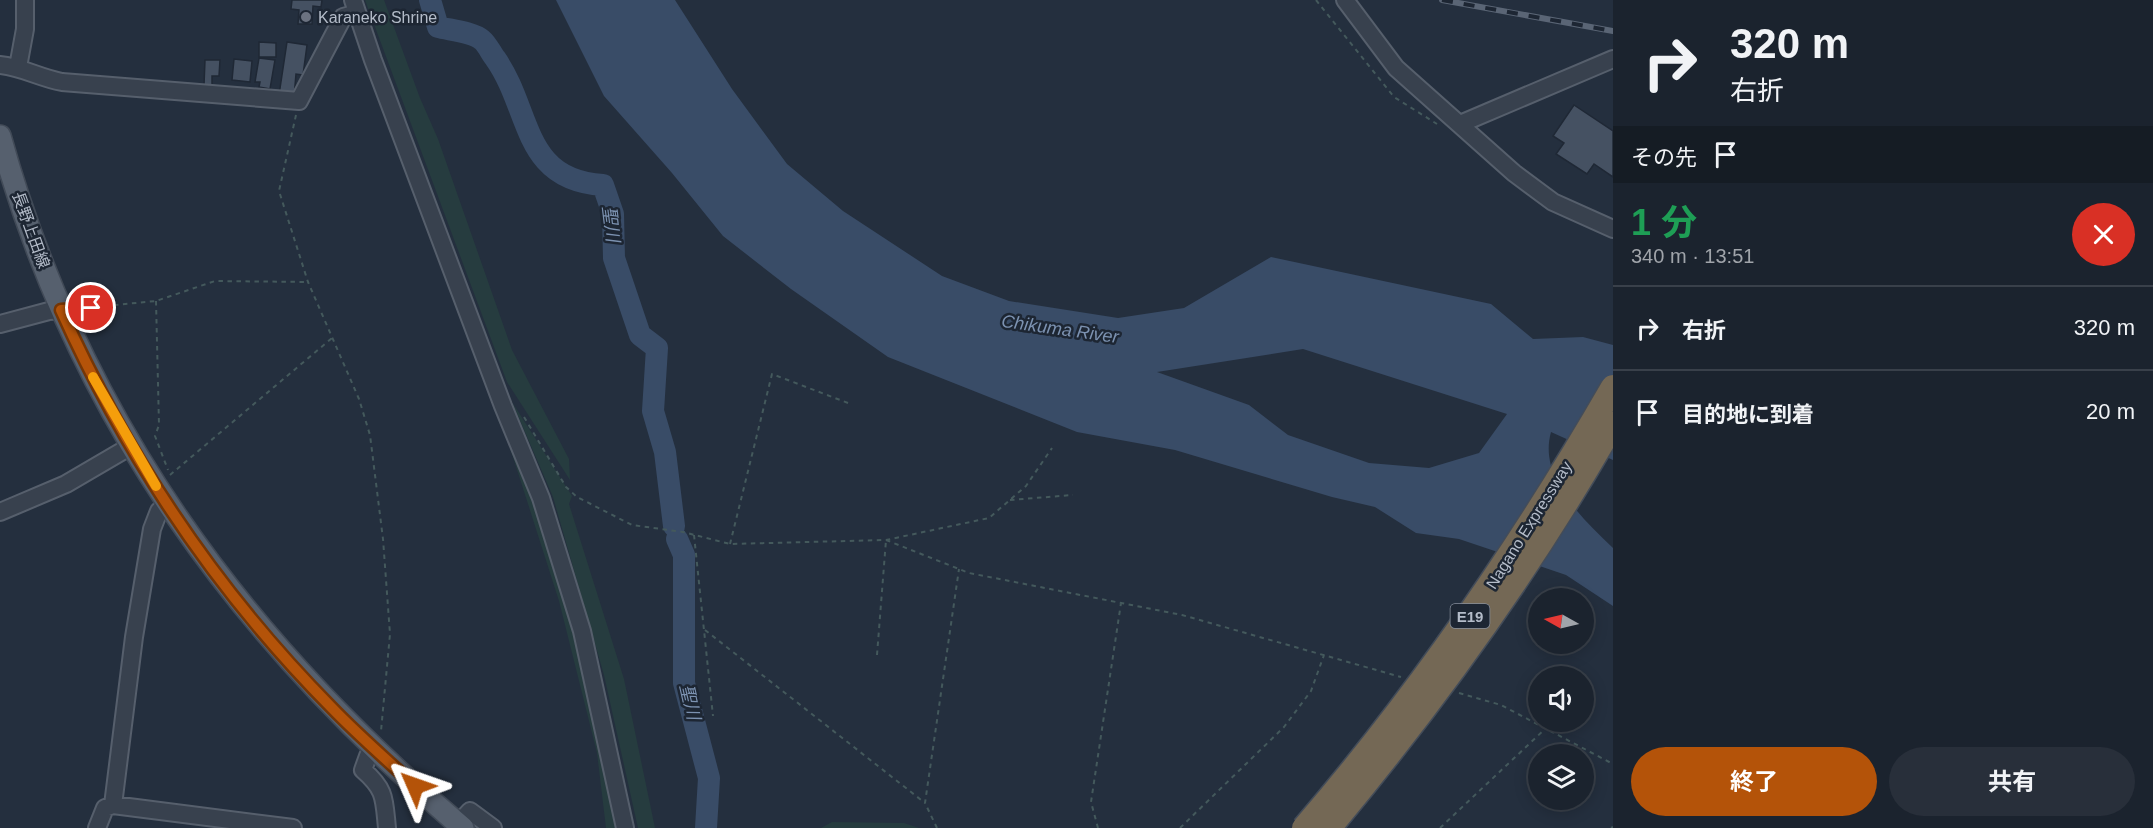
<!DOCTYPE html>
<html lang="ja">
<head>
<meta charset="utf-8">
<style>
  body { margin:0; font-family:Arial,"Noto Sans JP",sans-serif; background:#282f3a; color:#f1f3f6; height:100vh; display:flex; flex-direction:column; font-size:22px; white-space:nowrap }
  * { box-sizing:border-box; margin:0 }
  p { font-size:20px; color:#a0a4aa }
  .icon { flex:none; width:33px; height:33px; fill:none; stroke:currentColor; stroke-width:2; stroke-linecap:round; stroke-linejoin:round }
  .map { position:relative; flex:1; overflow:hidden }
  .sheet { display:flex; flex-direction:column; background:#1b232e; width:540px }
  .sheet>* { flex:none }
  .banner { background:#1b232e; color:#f1f3f6; overflow:hidden }
  .needle { width:39px; rotate:278deg }
  .fabs { position:absolute; left:1528px; top:588px; display:grid; gap:12px }
  .fabs a { display:grid; place-items:center; width:66px; height:66px; border-radius:50%; background:#1b232e; box-shadow:0 3px 15px #0003,0 0 0 2px #39404a; font-size:30px }
  .pin { position:absolute; display:grid; place-items:center; width:51px; height:51px; color:#fff; margin:-26px; border:3px solid #fff; border-radius:50%; box-shadow:0 2px 6px #0007 }
  .me { position:absolute; width:66px; margin:-33px; rotate:313deg; stroke-linejoin:round; filter:drop-shadow(0 0 4px #0008) }
  .turn { display:flex; align-items:center; gap:21px; height:126px; padding:0 18px; font-size:27px }
  .turn .icon { width:78px; height:78px; stroke-width:2.5 }
  .turn b { display:block; font-size:42px; line-height:51px }
  .then { display:flex; align-items:center; height:57px; padding:0 18px; background:#0003; gap:12px; font-size:22px }
  .round { display:grid; place-items:center; flex:none; width:63px; height:63px; border-radius:32px; background:#282f3a }
  .overview { display:flex; align-items:center; justify-content:space-between; height:102px; padding:0 18px }
  h1 { font-size:36px; font-weight:700; line-height:45px; color:#1e9e55 }
  .primary-button { display:flex; gap:12px; margin-top:auto; padding:12px 18px }
  .primary-button a { flex:1; height:69px; border-radius:36px; background:#b45309; color:#fff; font-size:24px; font-weight:700; line-height:69px; text-align:center }
  .primary-button a+a { background:#282f3a; color:#f1f3f6 }
  ul { padding:0; list-style:none }
  li { display:flex; align-items:center; gap:18px; height:84px; padding:0 18px; border-top:2px solid #39404a }
  li div { flex:1 }
  li b { display:block; font-size:22px }
  li em { font-style:normal }
  main { display:flex; flex:1; min-height:0 }
  .map>svg:first-child { display:block }
</style>
</head>
<body>
<main>
<div class="map">
<svg width="1613" height="828" viewBox="0 0 1613 828">
  <rect width="100%" height="100%" fill="#242f3e"/>
  <path fill="#263c3f" d="M365,0H384L420,98L438,139L512,350L569,459L570,480L507,382Z
    M512,402L572,496L569,504L624,679L655,828H638L604,675L553,497Z
    M505,432L535,491L570,606L618,828H606L597,753L559,601Z
    M832,822L904,823L919,828H821Z"/>
  <path fill="#394c67" fill-rule="evenodd" d="M556,0H675L732,89L787,164L843,211L942,276L1009,301L1118,318L1184,308L1271,257L1491,304L1533,339L1583,337L1613,345V460L1551,432C1538,478 1583,519 1613,548V606L1566,575L1459,539L1416,533L1375,507L1332,497L1175,450L1077,432L888,357L791,289L723,236L672,173L604,96ZM1303,349L1507,414L1479,453L1429,468L1369,463L1288,435L1249,405L1157,372Z"/>
  <g fill="none" stroke-linecap="round" stroke-linejoin="round">
    <path stroke="#394c67" stroke-width="22" d="M430,0L438,27C449,30 473,32 482,40C487,44 491,53 495,58C532,110 521,180 603,185L613,214L614,258L640,335L657,348L653,411L665,452L674,526
      M677,539L684,555V683L709,778L706,828"/>
  </g>
  <path fill="#455162" stroke="#1f2835" stroke-width="1.5" d="M292,0H322L321,7L313,6L312,24H298L299,10L291,9Z
    M259,42L276,43V57H259Z
    M287,42L307,45L303,75L296,74L294,97L279,95Z
    M259,58L275,60L270,89L259,87L260,82H255Z
    M234,59L252,61L250,82L232,80Z
    M205,60H220L219,76H212V86L204,85Z
    M1574,105L1613,131V177L1594,164L1587,174L1556,154L1564,143L1553,136Z"/>
  <g fill="none" stroke-linecap="round" stroke-linejoin="round">
    <defs>
      <path id="minor" d="M353,0L373,60L503,406L541,498L582,631L625,828
        M1345,0L1396,68L1514,173L1553,202L1613,229
        M0,65C22,67 40,78 62,82L299,101L343,17L357,13
        M18,67L25,29V0
        M1460,124L1613,59
        M0,324L49,311L91,308
        M0,512L66,484L131,446
        M374,748L368,756L363,770C386,790 384,799 387,828
        M113,805L134,637L152,529L159,511L167,504
        M458,824L470,811L493,828
        M97,828L105,808L113,805L293,828"/>
      <path id="major" d="M0,136C78,419 241,640 463,828"/>
    </defs>
    <use href="#minor" stroke="#565f6c" stroke-width="20"/>
    <use href="#major" stroke="#414a57" stroke-width="24"/>
    <path stroke="#44595c" stroke-width="2" stroke-dasharray="4.5 4.5" stroke-linecap="butt" d="M1316,0L1394,97L1437,124
      M296,115L279,191L308,282L359,399L370,435L383,539L390,634L381,731
      M156,301L159,425L155,436L168,470
      M105,306L156,301L215,281L308,282
      M524,417L566,487L577,497L632,525L683,532L730,544L886,540L989,518L1026,486L1052,448
      M170,475L332,338
      M1010,500L1073,495
      M694,535L713,716
      M886,540L969,573L1182,615L1401,677
      M730,544L772,374L848,403
      M705,630L925,803
      M877,655L886,540
      M1459,693L1501,705L1613,764
      M937,828L925,803L959,569
      M1098,828L1091,802L1121,603
      M1180,828L1284,727L1311,691L1324,655
      M1440,828L1545,729
      M1611,828L1613,827"/>
    <use href="#minor" stroke="#38414e" stroke-width="16"/>
    <use href="#major" stroke="#56606e" stroke-width="21"/>
    <defs>
      <path id="rail" d="M1442,0L1613,31"/>
    </defs>
    <use href="#rail" stroke="#5a6575" stroke-width="6"/>
    <use href="#rail" stroke="#1d2633" stroke-width="4" stroke-dasharray="11" stroke-linecap="butt"/>
    <defs>
      <path id="highway-bridge" d="M1304,828C1422,691 1523,543 1613,387
        M1329,828C1435,701 1531,568 1613,424"/>
    </defs>
    <use href="#highway-bridge" stroke="#434c59" stroke-width="27" stroke-linecap="butt"/>
    <use href="#highway-bridge" stroke="#746855" stroke-width="24"/>
  </g>
  <g fill="none" stroke-linecap="round" stroke-linejoin="round">
    <defs>
      <path id="route" d="M91,308L61,310C127,457 218,593 332,708C358,735 387,760 415,786"/>
    </defs>
    <use href="#route" stroke="#753606" stroke-width="15"/>
    <use href="#route" stroke="#b45309" stroke-width="10"/>
    <path stroke="#f59e0b" stroke-width="10" d="M93,377L156,486"/>
  </g>
  <circle fill="#6b7280" stroke="#1d2633" stroke-width="2" cx="306" cy="17" r="6"/>
  <g text-anchor="middle" dominant-baseline="central" stroke-width="5" stroke-linejoin="round" paint-order="stroke">
    <rect fill="#1d2633" stroke="#878f9c" stroke-width="1.5" x="1450.5" y="604" width="39" height="24" rx="4.5"/>
    <g font-size="15" font-weight="bold" fill="#b4bcc9">
      <text x="1470" y="616">E19</text>
    </g>
    <g font-size="16" fill="#b4bcc9" stroke="#1d2633" text-anchor="start">
      <text x="318" y="17">Karaneko Shrine</text>
    </g>
    <g font-size="16" fill="#b4bcc9" stroke="#1d2633">
      <text transform="translate(31 230) rotate(70)">長野上田線</text>
      <text transform="translate(1529 525) rotate(-58)">Nagano Expressway</text>
    </g>
    <g font-size="18" font-style="italic" fill="#7c92b1" stroke="#1d2633">
      <text transform="translate(611 224) rotate(83)">聖川</text>
      <text transform="translate(1060 329) rotate(8)">Chikuma River</text>
      <text transform="translate(690 702) rotate(77)">聖川</text>
    </g>
  </g>
</svg>
<div class="fabs">
<a><svg class="needle" viewBox="-14 -14 28 28"><path d="M0-13l5 13h-10z" fill="#e53935"/><path d="M0 13l5-13h-10z" fill="#a0a4aa"/></svg></a>
<a><svg class="icon" aria-label="sound" viewBox="0 0 24 24"><path d="M4 9h4l5-4v14l-5-4H4zM17 9q2 3 0 6"/></svg></a>
<a><svg class="icon" aria-label="layers" viewBox="0 0 24 24"><path d="M12 4l9 5-9 5-9-5zM3 14l9 5 9-5"/></svg></a>
</div>
<div class="pin" style="left:91px;top:308px;background:#d93025"><svg class="icon" aria-label="arrive" viewBox="0 0 24 24"><path d="M6 21V4h12l-3 4 3 4H6"/></svg></div>
<svg class="me" style="left:415px;top:786px" viewBox="-20 -20 40 40"><path d="M0-17L14 15 0 8-14 15z" fill="#b45309" stroke="#fff" stroke-width="4"/></svg>
</div>
<section class="sheet">
<div class="banner">
<div class="turn"><svg class="icon" aria-label="right" viewBox="0 0 24 24"><path d="M7 20v-9h11M14 6l5 5-5 5"/></svg><div><b>320 m</b>右折</div></div>
<div class="then">その先<svg class="icon" aria-label="arrive" viewBox="0 0 24 24"><path d="M6 21V4h12l-3 4 3 4H6"/></svg></div>
</div>
<div class="overview"><div><h1>1 分</h1><p>340 m · 13:51</p></div><a class="round" style="background:#d93025;color:#fff"><svg class="icon" aria-label="close" viewBox="0 0 24 24"><path d="M6 6l12 12M18 6L6 18"/></svg></a></div>
<ul>
<li><svg class="icon" aria-label="right" viewBox="0 0 24 24"><path d="M7 20v-9h11M14 6l5 5-5 5"/></svg><div><b>右折</b></div><em>320 m</em></li>
<li><svg class="icon" aria-label="arrive" viewBox="0 0 24 24"><path d="M6 21V4h12l-3 4 3 4H6"/></svg><div><b>目的地に到着</b></div><em>20 m</em></li>
</ul>
<div class="primary-button"><a>終了</a><a>共有</a></div>
</section>
</main>
</body>
</html>
